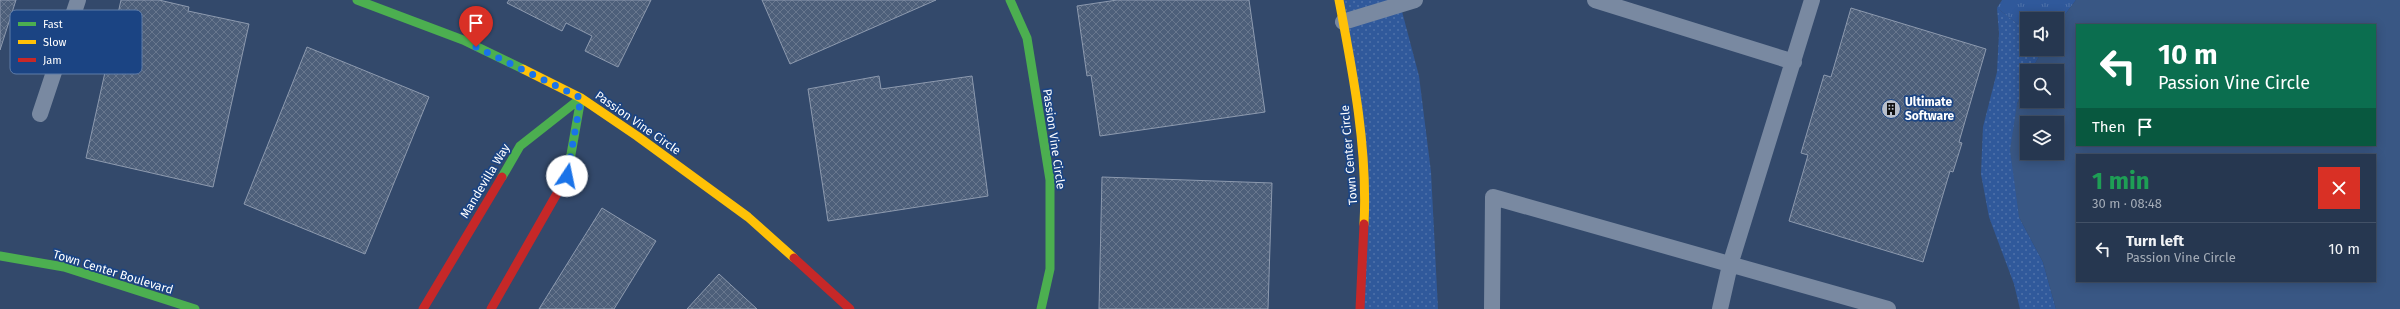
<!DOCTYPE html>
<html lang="en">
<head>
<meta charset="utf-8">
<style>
  body { margin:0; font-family:"Fira Sans",sans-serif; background:#32425a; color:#f1f3f6; height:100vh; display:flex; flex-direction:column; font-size:15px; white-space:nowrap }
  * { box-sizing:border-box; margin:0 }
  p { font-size:13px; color:#a4acb7 }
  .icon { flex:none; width:22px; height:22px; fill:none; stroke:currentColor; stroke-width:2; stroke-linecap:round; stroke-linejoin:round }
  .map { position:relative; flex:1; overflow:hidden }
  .panel { position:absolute; left:2076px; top:154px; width:300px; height:128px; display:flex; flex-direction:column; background:#263750; border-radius:0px; box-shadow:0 2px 10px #0003,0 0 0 1px #425167 }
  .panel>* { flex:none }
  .hud { position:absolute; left:2076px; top:24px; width:300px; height:122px; border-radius:0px; box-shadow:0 2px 10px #0003,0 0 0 1px #425167; background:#0b6e4f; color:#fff; overflow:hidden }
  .controls { position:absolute; left:2020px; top:12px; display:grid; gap:8px }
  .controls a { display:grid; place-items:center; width:44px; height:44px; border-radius:0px; background:#263750; box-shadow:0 2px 10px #0003,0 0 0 1px #425167; font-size:20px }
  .pin { position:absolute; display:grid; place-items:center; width:34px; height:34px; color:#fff; margin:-41px -17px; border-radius:50% 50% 50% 0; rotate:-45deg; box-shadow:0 0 4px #0007 }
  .pin .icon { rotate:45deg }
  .me { position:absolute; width:44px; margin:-22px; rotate:11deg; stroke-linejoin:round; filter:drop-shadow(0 0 3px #0008) }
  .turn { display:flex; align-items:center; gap:14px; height:84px; padding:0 16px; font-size:18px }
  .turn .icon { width:52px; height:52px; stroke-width:2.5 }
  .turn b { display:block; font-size:28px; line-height:34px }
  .then { display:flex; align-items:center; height:38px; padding:0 16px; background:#0003; gap:8px; font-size:15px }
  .round { display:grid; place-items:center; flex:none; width:42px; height:42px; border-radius:0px; background:#32425a }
  .summary { display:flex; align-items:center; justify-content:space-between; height:68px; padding:0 16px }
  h1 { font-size:24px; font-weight:700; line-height:30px; color:#1e9e55 }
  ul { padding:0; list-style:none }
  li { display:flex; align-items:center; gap:12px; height:52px; padding:0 16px; border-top:1px solid #425167 }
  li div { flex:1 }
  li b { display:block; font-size:15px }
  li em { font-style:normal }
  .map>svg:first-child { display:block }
</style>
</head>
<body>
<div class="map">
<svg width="2400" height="309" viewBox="0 0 2400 309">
  <defs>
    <pattern id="grass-dots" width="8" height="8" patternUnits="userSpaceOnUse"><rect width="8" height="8" fill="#30599b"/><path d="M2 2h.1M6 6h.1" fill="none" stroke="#4f72aa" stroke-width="1.8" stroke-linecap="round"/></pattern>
    <pattern id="park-tufts" width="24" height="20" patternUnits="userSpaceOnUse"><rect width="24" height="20" fill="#30599b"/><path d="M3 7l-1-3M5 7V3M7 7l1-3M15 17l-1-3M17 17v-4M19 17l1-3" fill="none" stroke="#4f72aa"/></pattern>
    <pattern id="building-cross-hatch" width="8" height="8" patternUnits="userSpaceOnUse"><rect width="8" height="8" fill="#4d5f7a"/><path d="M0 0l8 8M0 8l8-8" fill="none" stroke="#68778e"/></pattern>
  </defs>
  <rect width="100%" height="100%" fill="#33496b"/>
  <path fill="url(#grass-dots)" d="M1339,0H1399L1419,76L1431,172L1438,309H1360L1366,196Z
    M1997,8L2027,31V49H2043L2031,71H2027V80L2017,104L2019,217L2043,262L2056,309H2020L2014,284L1989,217L1981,174L1983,127L1997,72L1999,33Z"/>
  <path fill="url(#park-tufts)" d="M2002,0H2076L2057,25V19H2027V31L1997,8Z"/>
  <path fill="#395784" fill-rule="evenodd" d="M2076,0H2400V309H2056L2043,262L2019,217L2010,150L2017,104L2027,80V101H2057V71H2031L2043,49H2057V25ZM2077,25H2375V145H2077ZM2027,123H2057V153H2027ZM2077,155H2375V281H2077Z"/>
  <path fill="url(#building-cross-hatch)" stroke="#8d9aaf" d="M0,0H16L0,50Z
    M121,0H159L189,7L188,11L249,24L213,187L86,158Z
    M509,0H651L618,67L585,51L592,36L566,23L562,31L507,3Z
    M762,0H936L790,64Z
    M1117,0H1249L1265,112L1100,136L1091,75L1087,76L1077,6Z
    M1851,8L1986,49L1959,142L1962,143L1953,172L1950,171L1923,262L1789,221L1808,155L1801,153L1824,75L1831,77Z
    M307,47L429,97L365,254L244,204Z
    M879,76L881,89L972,76L988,196L828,221L808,89Z
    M1102,177L1272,183L1268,309H1099Z
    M602,208L656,241L614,309H539Z
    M719,274L757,309H687Z"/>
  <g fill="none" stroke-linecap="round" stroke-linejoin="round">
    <path stroke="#7989a1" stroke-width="16" d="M1595,0L1794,62
      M1343,22L1415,0
      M40,114L78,0
      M1492,309L1493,197L1888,309
      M1720,309L1730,265L1812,0"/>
    <path stroke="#4caf50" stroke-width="9" d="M357,0L463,40L523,69
      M1010,0L1027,38L1050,180V269L1041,309
      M502,177L520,146L581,98L570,160
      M0,256L64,267L195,309"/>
    <path stroke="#ffc107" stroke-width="9" d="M1339,0C1353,73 1368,150 1364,224
      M523,69L581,98L637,136L748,217L794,258"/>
    <path stroke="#c62828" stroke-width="9" d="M794,258L850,309
      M423,309L502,177
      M491,309L567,176L570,160
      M1360,309L1364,224"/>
  </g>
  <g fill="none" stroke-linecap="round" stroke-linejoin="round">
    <path stroke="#1a73e8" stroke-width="7" stroke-dasharray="0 12.6" d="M476,47L581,98L567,176"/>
  </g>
  <defs>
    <symbol id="building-disc" viewBox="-11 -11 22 22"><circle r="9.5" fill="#b8bfcb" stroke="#1b4483"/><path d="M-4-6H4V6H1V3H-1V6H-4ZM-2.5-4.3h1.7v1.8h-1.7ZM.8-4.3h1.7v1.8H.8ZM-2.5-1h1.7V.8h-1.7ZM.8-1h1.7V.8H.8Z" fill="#111"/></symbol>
  </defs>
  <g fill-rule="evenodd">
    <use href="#building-disc" x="1880" y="98" width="22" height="22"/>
  </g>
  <g text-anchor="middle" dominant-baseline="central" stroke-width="3.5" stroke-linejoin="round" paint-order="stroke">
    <g font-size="12" font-weight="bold" fill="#fff" stroke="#1b4483" text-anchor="start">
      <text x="1905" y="102">Ultimate<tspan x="1905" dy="14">Software</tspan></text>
    </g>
    <g font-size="12" fill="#fff" stroke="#1b4483">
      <text transform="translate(638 123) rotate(35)">Passion Vine Circle</text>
      <text transform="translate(1054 139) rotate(82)">Passion Vine Circle</text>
      <text transform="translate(1349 155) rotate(-95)">Town Center Circle</text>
      <text transform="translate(485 181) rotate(-59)">Mandevilla Way</text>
      <text transform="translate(113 272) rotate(17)">Town Center Boulevard</text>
    </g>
  </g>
  <rect x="10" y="10" width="132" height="64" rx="6" fill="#1b4483" stroke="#5f7ca8" stroke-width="1"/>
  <rect x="18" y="22" width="18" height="4" fill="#4caf50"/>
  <rect x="18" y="40" width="18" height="4" fill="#ffc107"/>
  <rect x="18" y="58" width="18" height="4" fill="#c62828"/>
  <g font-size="11" fill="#fff">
    <text x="43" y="28">Fast</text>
    <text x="43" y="46">Slow</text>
    <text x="43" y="64">Jam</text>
  </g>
</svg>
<div class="controls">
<a><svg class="icon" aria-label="sound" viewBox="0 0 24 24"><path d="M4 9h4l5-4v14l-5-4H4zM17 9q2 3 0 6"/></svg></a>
<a><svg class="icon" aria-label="search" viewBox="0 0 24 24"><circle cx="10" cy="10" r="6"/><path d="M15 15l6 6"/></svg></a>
<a><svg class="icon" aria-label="layers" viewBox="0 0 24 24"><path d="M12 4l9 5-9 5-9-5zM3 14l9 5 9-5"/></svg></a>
</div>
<div class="pin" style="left:476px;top:47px;background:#d93025"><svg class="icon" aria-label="arrive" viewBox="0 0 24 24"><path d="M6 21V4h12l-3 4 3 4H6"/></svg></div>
<svg class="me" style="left:567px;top:176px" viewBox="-20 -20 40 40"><circle r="19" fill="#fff"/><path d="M0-13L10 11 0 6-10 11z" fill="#1a73e8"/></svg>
<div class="hud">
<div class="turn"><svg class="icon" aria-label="left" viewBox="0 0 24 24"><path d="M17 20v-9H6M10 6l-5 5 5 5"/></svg><div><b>10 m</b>Passion Vine Circle</div></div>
<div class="then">Then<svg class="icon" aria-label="arrive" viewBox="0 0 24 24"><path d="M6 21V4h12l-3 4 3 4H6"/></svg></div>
</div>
<section class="panel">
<div class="summary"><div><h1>1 min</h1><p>30 m · 08:48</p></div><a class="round" style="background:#d93025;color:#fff"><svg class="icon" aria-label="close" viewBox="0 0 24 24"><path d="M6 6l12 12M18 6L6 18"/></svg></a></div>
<ul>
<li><svg class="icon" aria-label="left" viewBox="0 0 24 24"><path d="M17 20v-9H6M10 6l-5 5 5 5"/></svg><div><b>Turn left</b><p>Passion Vine Circle</p></div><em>10 m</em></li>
</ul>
</section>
</div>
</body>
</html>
